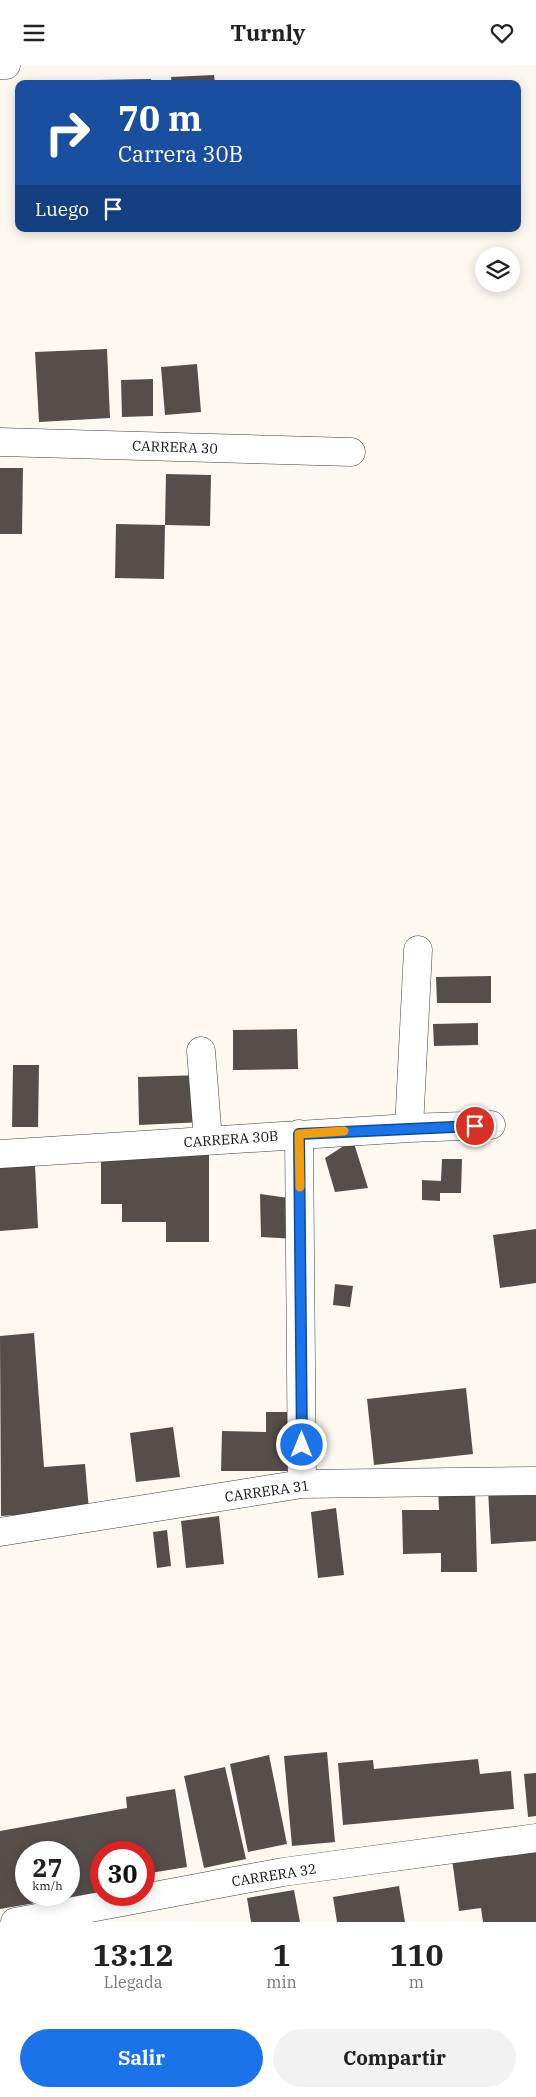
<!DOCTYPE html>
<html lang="es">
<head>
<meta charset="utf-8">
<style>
  body { margin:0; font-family:"IBM Plex Serif",serif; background:#f2f2f2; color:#222; height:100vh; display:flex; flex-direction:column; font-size:19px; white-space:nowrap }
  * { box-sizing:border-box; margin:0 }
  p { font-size:16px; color:#767676 }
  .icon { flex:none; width:28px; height:28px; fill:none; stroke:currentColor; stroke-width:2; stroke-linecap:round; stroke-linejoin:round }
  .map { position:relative; height:1857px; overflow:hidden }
  .drawer { display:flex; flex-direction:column; background:#fff; flex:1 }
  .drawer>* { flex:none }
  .banner { position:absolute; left:15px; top:15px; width:506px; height:152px; border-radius:10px; box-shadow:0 2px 12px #0003; background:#1a4fa0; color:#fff; overflow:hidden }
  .tools { position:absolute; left:475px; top:182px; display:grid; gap:10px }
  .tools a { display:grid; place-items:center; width:45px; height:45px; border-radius:50%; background:#fff; box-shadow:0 2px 12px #0003; font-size:25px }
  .speed { position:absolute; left:15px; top:1776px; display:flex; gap:10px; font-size:25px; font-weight:700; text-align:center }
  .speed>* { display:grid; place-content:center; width:65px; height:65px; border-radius:50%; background:#fff; box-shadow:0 2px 12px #0003; line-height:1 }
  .speed small { font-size:12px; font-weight:400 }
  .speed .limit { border:8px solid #d22; background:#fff; color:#111 }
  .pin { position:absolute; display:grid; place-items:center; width:42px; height:42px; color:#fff; margin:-21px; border:2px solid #fff; border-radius:50%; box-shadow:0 1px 5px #0007 }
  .me { position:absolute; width:55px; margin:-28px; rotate:0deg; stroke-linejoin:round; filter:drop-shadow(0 0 4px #0008) }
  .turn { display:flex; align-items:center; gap:18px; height:105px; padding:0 20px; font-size:22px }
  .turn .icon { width:65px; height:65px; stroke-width:2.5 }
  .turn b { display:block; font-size:35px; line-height:42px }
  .then { display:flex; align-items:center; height:48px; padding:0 20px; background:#0003; gap:10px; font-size:19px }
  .eta { display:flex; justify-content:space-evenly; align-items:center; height:85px; text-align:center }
  .eta b { font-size:30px; font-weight:800; line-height:35px }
  .action { display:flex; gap:10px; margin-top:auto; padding:10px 20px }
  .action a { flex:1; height:58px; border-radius:30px; background:#1a73e8; color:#fff; font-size:20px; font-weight:800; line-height:58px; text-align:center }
  .action a+a { background:#f2f2f2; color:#222 }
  header { display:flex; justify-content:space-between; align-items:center; height:65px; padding:0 20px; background:#fff; font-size:22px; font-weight:800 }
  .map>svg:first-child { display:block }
</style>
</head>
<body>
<header><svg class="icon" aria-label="menu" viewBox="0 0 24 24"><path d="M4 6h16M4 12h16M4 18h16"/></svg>Turnly<svg class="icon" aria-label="heart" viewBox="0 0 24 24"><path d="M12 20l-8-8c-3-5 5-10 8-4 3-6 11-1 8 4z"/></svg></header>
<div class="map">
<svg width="536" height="1857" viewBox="0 0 536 1857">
  <rect width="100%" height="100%" fill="#fdf9f0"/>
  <path fill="#554e4b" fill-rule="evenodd" d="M214,10L215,19H172L171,12Z
    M151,14V19H97V15Z
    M107,284L110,353L39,357L35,287Z
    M197,299L201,347L165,350L161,302Z
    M153,314V351L122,352L121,315Z
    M0,403H23L22,469H0Z
    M166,409L211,410L210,461L165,460Z
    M116,459L165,460L164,514L115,513Z
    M491,911V938H437L436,912Z
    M478,958V980L434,981L433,959Z
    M297,964L298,1004L233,1005V965Z
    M13,1000H39L38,1062H12Z
    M202,1010L204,1057L139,1060L138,1012Z
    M353,1075L368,1123L335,1127L325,1093Z
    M209,1089V1177H166V1157H122V1139H101V1090Z
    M442,1094H462L461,1128H440V1136L422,1135V1115L441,1116Z
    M35,1100L38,1163L0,1166V1102Z
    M260,1129L296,1134L297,1174L261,1172Z
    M536,1164V1218L500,1223L493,1170Z
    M335,1219L353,1221L350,1242L333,1240Z
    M34,1268L44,1402L85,1399L89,1445L1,1451L0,1271Z
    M466,1323L473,1389L374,1400L367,1334Z
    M266,1347H297L296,1406H221L222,1366L266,1367Z
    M173,1362L180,1412L136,1417L130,1368Z
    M475,1422L477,1507H441V1488L403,1489L402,1445H439L438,1423Z
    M536,1422V1476L491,1479L488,1425Z
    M336,1443L344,1510L318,1513L311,1447Z
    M219,1451L224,1499L186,1503L181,1456Z
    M167,1465L171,1501L157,1503L153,1467Z
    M327,1687L335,1777L292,1781L284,1691Z
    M269,1690L287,1779L248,1787L230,1699Z
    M478,1694L480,1709L511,1706L514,1744L343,1760L338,1698L373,1695L374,1704Z
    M225,1702L246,1794L204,1803L184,1711Z
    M536,1708V1751L528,1752L524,1709Z
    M175,1724L187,1802L144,1809V1788H101V1827L0,1844V1766L127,1743L126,1732ZM26,1788H69V1830H26Z
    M536,1786V1857H483L481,1843L459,1846L452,1794Z
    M399,1821L405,1857H337L333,1832Z
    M294,1825L300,1857H251L247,1833Z"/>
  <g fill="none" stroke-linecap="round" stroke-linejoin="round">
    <defs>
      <path id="minor" d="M0,0H6
        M0,377L351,387
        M201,986L208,1075
        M409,1063L418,885
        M299,1069L302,1419
        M0,1089L409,1063L491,1060
        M0,1467L302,1419L536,1416
        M15,1857L283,1807L536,1773"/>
    </defs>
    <use href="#minor" stroke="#414141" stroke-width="29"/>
    <use href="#minor" stroke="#fff" stroke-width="28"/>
  </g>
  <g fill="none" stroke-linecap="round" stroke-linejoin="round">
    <defs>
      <path id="route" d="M302,1380L299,1069L475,1061"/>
    </defs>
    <use href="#route" stroke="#114b97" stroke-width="12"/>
    <use href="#route" stroke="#1a73e8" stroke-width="9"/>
    <path stroke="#f59e0b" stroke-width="9" d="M300,1122L299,1069L344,1066"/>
  </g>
  <g text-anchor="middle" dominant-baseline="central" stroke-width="5" stroke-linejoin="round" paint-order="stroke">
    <g font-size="14" fill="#0e0e0e" stroke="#fff">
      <text transform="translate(175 382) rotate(2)">CARRERA 30</text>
      <text transform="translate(231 1074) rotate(-4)">CARRERA 30B</text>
      <text transform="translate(267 1426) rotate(-8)">CARRERA 31</text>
      <text transform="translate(274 1810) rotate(-9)">CARRERA 32</text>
    </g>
  </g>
</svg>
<div class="tools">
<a><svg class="icon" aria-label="layers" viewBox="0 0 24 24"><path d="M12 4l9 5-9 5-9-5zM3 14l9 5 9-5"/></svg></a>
</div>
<div class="speed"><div>27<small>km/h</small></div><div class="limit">30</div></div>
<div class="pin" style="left:475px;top:1061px;background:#d93025"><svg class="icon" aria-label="arrive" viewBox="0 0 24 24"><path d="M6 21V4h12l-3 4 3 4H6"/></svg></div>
<svg class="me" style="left:302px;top:1380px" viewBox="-20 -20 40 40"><circle r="17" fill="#1a73e8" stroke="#fff" stroke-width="3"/><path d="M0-11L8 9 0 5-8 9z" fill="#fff"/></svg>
<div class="banner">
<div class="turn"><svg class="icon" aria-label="right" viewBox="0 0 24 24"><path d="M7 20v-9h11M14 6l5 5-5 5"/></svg><div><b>70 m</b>Carrera 30B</div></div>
<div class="then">Luego<svg class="icon" aria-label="arrive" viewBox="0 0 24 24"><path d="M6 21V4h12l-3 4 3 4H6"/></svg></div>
</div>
</div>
<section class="drawer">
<div class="eta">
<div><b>13:12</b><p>Llegada</p></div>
<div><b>1</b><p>min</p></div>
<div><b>110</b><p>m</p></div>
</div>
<div class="action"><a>Salir</a><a>Compartir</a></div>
</section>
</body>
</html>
